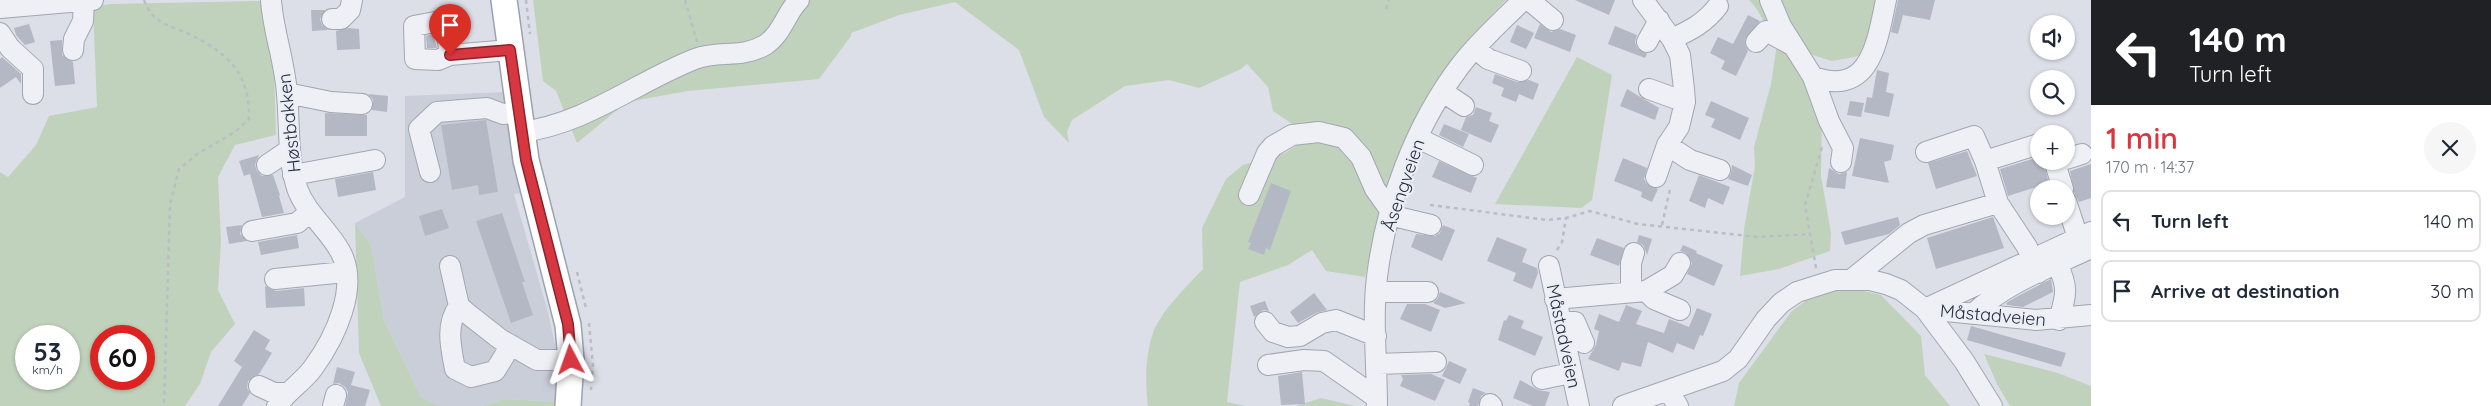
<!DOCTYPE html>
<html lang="en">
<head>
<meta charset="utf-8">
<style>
  body { margin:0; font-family:Quicksand,sans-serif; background:#f6f6f7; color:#1f2937; height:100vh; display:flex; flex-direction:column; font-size:19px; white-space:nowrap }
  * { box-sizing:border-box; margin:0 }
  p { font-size:16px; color:#747a83 }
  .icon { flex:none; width:28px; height:28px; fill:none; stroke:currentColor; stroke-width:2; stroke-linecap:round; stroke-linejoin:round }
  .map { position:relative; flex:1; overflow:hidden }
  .sheet { display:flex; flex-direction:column; background:#fff; width:400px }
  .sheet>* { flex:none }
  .banner { background:#202124; color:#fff; overflow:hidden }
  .tools { position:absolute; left:2030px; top:15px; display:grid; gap:10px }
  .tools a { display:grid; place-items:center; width:45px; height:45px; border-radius:50%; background:#fff; box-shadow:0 1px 4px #0004; font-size:25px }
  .speed { position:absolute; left:15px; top:325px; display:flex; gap:10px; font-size:25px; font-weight:700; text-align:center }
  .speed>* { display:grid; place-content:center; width:65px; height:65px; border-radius:50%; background:#fff; box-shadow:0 1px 4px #0004; line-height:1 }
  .speed small { font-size:12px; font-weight:400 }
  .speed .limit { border:8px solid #d22; background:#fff; color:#111 }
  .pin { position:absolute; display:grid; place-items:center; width:42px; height:42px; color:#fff; margin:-51px -21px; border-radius:50% 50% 50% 0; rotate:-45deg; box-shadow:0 0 5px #0007 }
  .pin .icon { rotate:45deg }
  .me { position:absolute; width:55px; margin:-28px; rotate:356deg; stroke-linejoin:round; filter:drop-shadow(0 0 4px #0008) }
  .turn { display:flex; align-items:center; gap:18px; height:105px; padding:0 15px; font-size:22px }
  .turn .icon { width:65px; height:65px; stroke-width:2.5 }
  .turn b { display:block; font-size:35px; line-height:42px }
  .round { display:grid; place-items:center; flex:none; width:52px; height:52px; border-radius:26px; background:#f6f6f7 }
  .headline { display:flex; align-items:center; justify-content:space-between; height:85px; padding:0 15px }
  h1 { font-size:30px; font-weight:600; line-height:38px; color:#d63741 }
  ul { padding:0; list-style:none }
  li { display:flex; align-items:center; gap:15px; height:62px; margin:0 10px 8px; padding:0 5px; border:2px solid #e0e1e3; border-radius:10px }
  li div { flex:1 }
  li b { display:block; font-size:19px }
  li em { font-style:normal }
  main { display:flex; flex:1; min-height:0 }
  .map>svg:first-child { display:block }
</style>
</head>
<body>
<main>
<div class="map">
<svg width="2091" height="406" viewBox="0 0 2091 406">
  <rect width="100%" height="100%" fill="#dcdfe7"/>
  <path fill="#caced9" d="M507,92L526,193L514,194L548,312L557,354L558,402L506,399L481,406H439L421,397L384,320L371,245L355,223L405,197V96Z"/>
  <path fill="#c0d2bc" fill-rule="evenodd" d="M533,0H1506C1488,19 1468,38 1452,59C1403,120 1381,202 1365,277L1326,271L1312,250L1288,265L1240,282L1227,402L1245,406H1148C1145,382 1145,357 1153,333C1160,312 1188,285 1203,269L1202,228L1226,179L1243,165L1285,153L1302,142L1303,131L1273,111L1268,87L1247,64L1241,69L1199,88L1169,80L1125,86L1072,120L1067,132L1069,143L1044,117L1019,50L955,2L899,15L851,33V36L819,79L688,91L627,102L577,143L556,91L543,81Z
    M1749,0H1881L1868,41L1859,56L1832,61L1778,44L1809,83L1822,114L1821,176L1831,233L1830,251L1779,269L1740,276L1744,229L1755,166L1754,147L1771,84L1777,44L1756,8Z
    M261,1L274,67L276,135L235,145L218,177L221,242L218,290L235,324L211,352L200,384L185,406H0V172L8,177L36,145L49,116L97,107L93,7L111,4ZM26,336H69V379H26ZM101,336H144V379H101Z
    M1577,57L1612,75L1592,200L1581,208L1495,204Z
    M355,223L371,245L384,320L421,397L439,406H381L359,353Z
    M1842,286L1881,295L1921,336L1925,375L1950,406H1734L1739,383L1791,312L1808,299Z
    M1984,354L2058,373L2091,386V406H2010L1997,384Z
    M1321,398L1355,406H1296Z
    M506,399L558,402L557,406H481Z"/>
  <path fill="#b3b8c4" d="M1575,0H1615L1609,15Z
    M1898,0H1935L1930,20L1903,15L1898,34L1891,32Z
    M311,10H325L320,19L322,25L328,30L312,31Z
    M1748,15L1760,21L1745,39V45L1748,51L1736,76L1721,69L1725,61L1710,53L1718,37L1733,44Z
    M29,24L35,42L25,45L16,35L14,28Z
    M1540,24L1551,32L1560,29L1576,35L1570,52L1534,38Z
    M1517,25L1534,33L1526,49L1510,42Z
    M1615,26L1637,35L1635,42L1637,48L1647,54L1645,58L1608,44Z
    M349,28L359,29L360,49L337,50L336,31Z
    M433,34L437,48H427L426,36Z
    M62,40V55L73,62L75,84L55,86L50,41Z
    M2,57L21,74V84L16,77L0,88V59Z
    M1877,70L1889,73L1886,92L1894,94L1889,117L1864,112L1867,97L1872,98Z
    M1495,74L1517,82L1529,80L1539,84L1533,100L1519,94L1516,102L1501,96L1504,88L1492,83Z
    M1627,89L1659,108L1655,120L1620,106Z
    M368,94L388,96L387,112L372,110L373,99Z
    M1711,101L1749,118L1740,140L1711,127L1715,119L1705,115Z
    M1850,101L1864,103L1861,117L1847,115Z
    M1476,107L1492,113L1489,121L1499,125L1491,143L1461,130L1466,117L1473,115Z
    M325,113L367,115V136H325Z
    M486,120L498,192L479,195L478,185L452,190L441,125Z
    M1444,124L1469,134L1463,147L1439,135Z
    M1860,138L1894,145L1891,160L1884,162L1889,183L1852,176Z
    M1967,151L1977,176L1936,189L1928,163Z
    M259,155L255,165L257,171L262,176L273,175L280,195L279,196L284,213L262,217L250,174L244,176L239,161Z
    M2039,157V161H2043L2049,183L2008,196L2000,169Z
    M1623,158L1647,168L1644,179L1647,184L1658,189L1652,202L1641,197L1642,192L1614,181Z
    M1439,161L1477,178L1471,193L1432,177Z
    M2091,164V198L2079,202L2074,192L2070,171Z
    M1732,165L1752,175L1748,186L1728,179L1731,173Z
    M1829,168L1839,174L1847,172L1845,189L1826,187Z
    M373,172L376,190L338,197L335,179Z
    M1699,175L1730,187L1723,205L1708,198L1705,208L1689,201Z
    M1271,183L1291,191L1270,250L1266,248L1264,255L1248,249L1251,243L1248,242Z
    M442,209L449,228L425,236L419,216Z
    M502,213L525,282H522L533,315L511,323L476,221Z
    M1898,217L1900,225L1889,234L1845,245L1841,232Z
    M1993,217L2004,248L1936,269L1927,238Z
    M242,225L240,234L247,241L229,244L226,227Z
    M1443,225L1455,230L1442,261L1411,247L1416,234L1435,236L1440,233Z
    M297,235L299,248L261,255L258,242Z
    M1639,235L1652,239L1647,255L1643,245L1637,242Z
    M1497,237L1527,249L1522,262L1537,268L1538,273L1532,289L1513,281L1516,273L1487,261Z
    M1597,238L1624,248L1619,266L1590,255Z
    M1683,245L1697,251L1696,253L1723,265L1714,286L1687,274L1692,263L1686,253L1680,251Z
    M2051,279L2053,292L2023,307L2007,305L2006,303L2020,295Z
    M265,286L276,291L304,288L305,306L266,308Z
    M1440,292L1466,303L1445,308L1433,303L1438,298Z
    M1314,293L1327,310L1316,313L1298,323L1290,312Z
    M1265,301L1269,311L1263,310L1254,317L1250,306Z
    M1407,304H1425L1440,310L1431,332L1400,319Z
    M1626,305L1642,311L1636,324L1664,333L1669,319L1689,327L1697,308L1712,314L1703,336L1700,335L1694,350L1677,343L1673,353L1648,342L1641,367L1622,362L1619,371L1588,359L1596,345L1599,331L1594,329L1599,314L1619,322Z
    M1509,315L1524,321L1521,328L1543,337L1535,356L1498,340L1504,320L1506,321Z
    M1971,326L2066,353L2061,367L1967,340Z
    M254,330L270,340L265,349L272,353L259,374L248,381L247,388L250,393L242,406H218L242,367L234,361Z
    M1449,361L1467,369L1460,384L1442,376Z
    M337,367L355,372L351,385L370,390L365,406H345L348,392L345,387L339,383L333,384Z
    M1302,372L1305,404L1281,405L1278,376Z
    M1431,374L1445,380L1435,401L1400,386L1403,379L1401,375Z
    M1520,380L1538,390L1550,392L1545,406H1533L1513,398Z
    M1473,388L1486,393L1481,396L1478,406H1469L1470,403L1468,402Z"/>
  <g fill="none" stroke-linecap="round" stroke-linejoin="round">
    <defs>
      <path id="minor" d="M271,0C273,31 285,62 287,94C290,126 287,156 297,188C306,213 327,228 340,251C360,286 335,338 313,368C303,382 287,391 277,406
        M1529,0L1553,20
        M1643,0L1672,39L1680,55L1684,89L1685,102L1679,127L1667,145L1656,177
        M1770,0L1781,26L1813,77L1829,121L1843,148L1841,162
        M0,8L93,0
        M332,19H341L350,10L352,0
        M0,33L10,48L33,69V94
        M1672,39C1691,30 1705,23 1718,6
        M1647,42L1659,20
        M1756,42L1766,31L1790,44
        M1475,48L1488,59L1521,71
        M73,50L74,39L83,21L84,1
        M450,55L446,28L435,22L414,26L415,59L438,60L450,55L510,50
        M1813,77C1871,97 1877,42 1886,0
        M1649,89L1685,102
        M1443,92L1464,106
        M287,93L331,102L362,104
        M521,132C586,124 636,82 695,59C718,50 741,59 765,45C782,34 786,13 799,0
        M1418,138L1473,165
        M1667,145L1690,160L1720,170
        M1926,152L1974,136L1985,161L1998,203L2027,247L2038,273
        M2066,159L2082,154
        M1985,161L2039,144
        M2060,161L2055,163L2063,189
        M267,165L289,150
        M430,172L419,129L437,112L487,108L503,114L519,113
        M293,175L375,160
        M1249,195L1267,153L1273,146L1292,135L1319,132L1344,138L1361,157L1375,189L1390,210
        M2066,201L2078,238
        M1389,215L1431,225
        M252,231L297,223L310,212
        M2057,264C2069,287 2066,296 2059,320
        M450,266L459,306L468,314L500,339L537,360H571
        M1549,266L1579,406
        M275,279L345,272
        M1852,279L1909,233L1924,225L1998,203
        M1646,291L1654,299L1680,310
        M1377,292H1428
        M1631,292V263L1634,253
        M1555,299L1646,291L1673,275L1680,263
        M459,306C445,325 451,348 455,369L471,377L495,371L511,345
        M1973,314C2005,283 2051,267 2091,248
        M1265,322L1273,332L1288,337L1300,336L1322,323L1336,320L1376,336
        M1561,322H1575L1584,343
        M1377,364L1436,362
        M1268,365L1304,360L1324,361L1377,398
        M1542,379L1571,373
        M259,386L274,393H286
        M1668,390L1678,406
        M1490,404L1492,406
        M333,406L336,395
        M1377,406C1377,365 1372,316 1377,277C1386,204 1415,125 1460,66C1478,42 1502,21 1523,0
        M1623,406L1723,371L1738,359L1766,319L1781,303L1797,292L1835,280H1870L1886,284L1901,290L1925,309L2036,320L2091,315
        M1992,406L1964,361L1925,309L2091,232"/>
      <path id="major" d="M504,0L526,160L568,325L571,360L568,406"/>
    </defs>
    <use href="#minor" stroke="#a1a6b1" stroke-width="22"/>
    <use href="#major" stroke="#9aa2b3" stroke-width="28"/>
    <path stroke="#babdc5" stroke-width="2.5" stroke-dasharray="4 4" stroke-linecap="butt" d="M144,0C154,27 173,25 195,37C232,56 250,77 249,119L235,132L197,154L179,169L170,204L164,406
      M526,0L530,34
      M685,0L697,42
      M1386,9L1389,0
      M1430,205L1547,220L1566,218L1590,211L1638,224L1758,237L1810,234
      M1662,225L1670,189
      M1557,250L1562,242L1566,218
      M1816,268L1805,205L1822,147
      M577,272L586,308
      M589,323L593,366L591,390"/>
    <use href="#minor" stroke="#eff0f5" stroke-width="20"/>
    <use href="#major" stroke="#fff" stroke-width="25"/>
  </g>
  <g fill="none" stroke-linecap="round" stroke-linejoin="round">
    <defs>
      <path id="route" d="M450,55L510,50L526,160L568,324L571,360"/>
    </defs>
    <use href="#route" stroke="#8b242a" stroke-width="12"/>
    <use href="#route" stroke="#d63741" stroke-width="9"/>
  </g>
  <g text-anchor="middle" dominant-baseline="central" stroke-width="4.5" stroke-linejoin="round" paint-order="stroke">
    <g font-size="18" fill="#252c3e" stroke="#ebeef5">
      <text transform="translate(289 123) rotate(-96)">Høstbakken</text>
      <text transform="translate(1403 185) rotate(-71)">Åsengveien</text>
      <text transform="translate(1993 315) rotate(5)">Måstadveien</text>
      <text transform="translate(1564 336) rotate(78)">Måstadveien</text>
    </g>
  </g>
</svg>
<div class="tools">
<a><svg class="icon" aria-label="sound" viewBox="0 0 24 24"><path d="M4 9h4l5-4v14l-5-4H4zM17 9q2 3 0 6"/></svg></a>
<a><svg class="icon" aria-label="search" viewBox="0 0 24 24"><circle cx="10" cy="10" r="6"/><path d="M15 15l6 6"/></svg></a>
<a>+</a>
<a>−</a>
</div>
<div class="speed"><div>53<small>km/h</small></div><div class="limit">60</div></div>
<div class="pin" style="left:450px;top:55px;background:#d93025"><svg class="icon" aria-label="arrive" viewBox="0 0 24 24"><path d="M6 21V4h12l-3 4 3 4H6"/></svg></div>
<svg class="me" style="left:571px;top:360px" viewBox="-20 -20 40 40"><path d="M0-17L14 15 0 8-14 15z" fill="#d63741" stroke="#fff" stroke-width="4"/></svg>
</div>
<section class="sheet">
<div class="banner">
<div class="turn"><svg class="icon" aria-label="left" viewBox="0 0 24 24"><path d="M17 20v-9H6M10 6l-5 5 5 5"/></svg><div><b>140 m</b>Turn left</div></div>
</div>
<div class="headline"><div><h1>1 min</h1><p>170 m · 14:37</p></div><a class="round"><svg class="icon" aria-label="close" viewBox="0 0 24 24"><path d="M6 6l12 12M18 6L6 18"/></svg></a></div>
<ul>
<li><svg class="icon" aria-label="left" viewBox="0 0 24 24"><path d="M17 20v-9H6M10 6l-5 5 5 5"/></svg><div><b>Turn left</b></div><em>140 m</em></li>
<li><svg class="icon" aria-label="arrive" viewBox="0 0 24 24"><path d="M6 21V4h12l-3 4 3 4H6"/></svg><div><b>Arrive at destination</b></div><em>30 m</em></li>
</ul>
</section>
</main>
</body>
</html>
